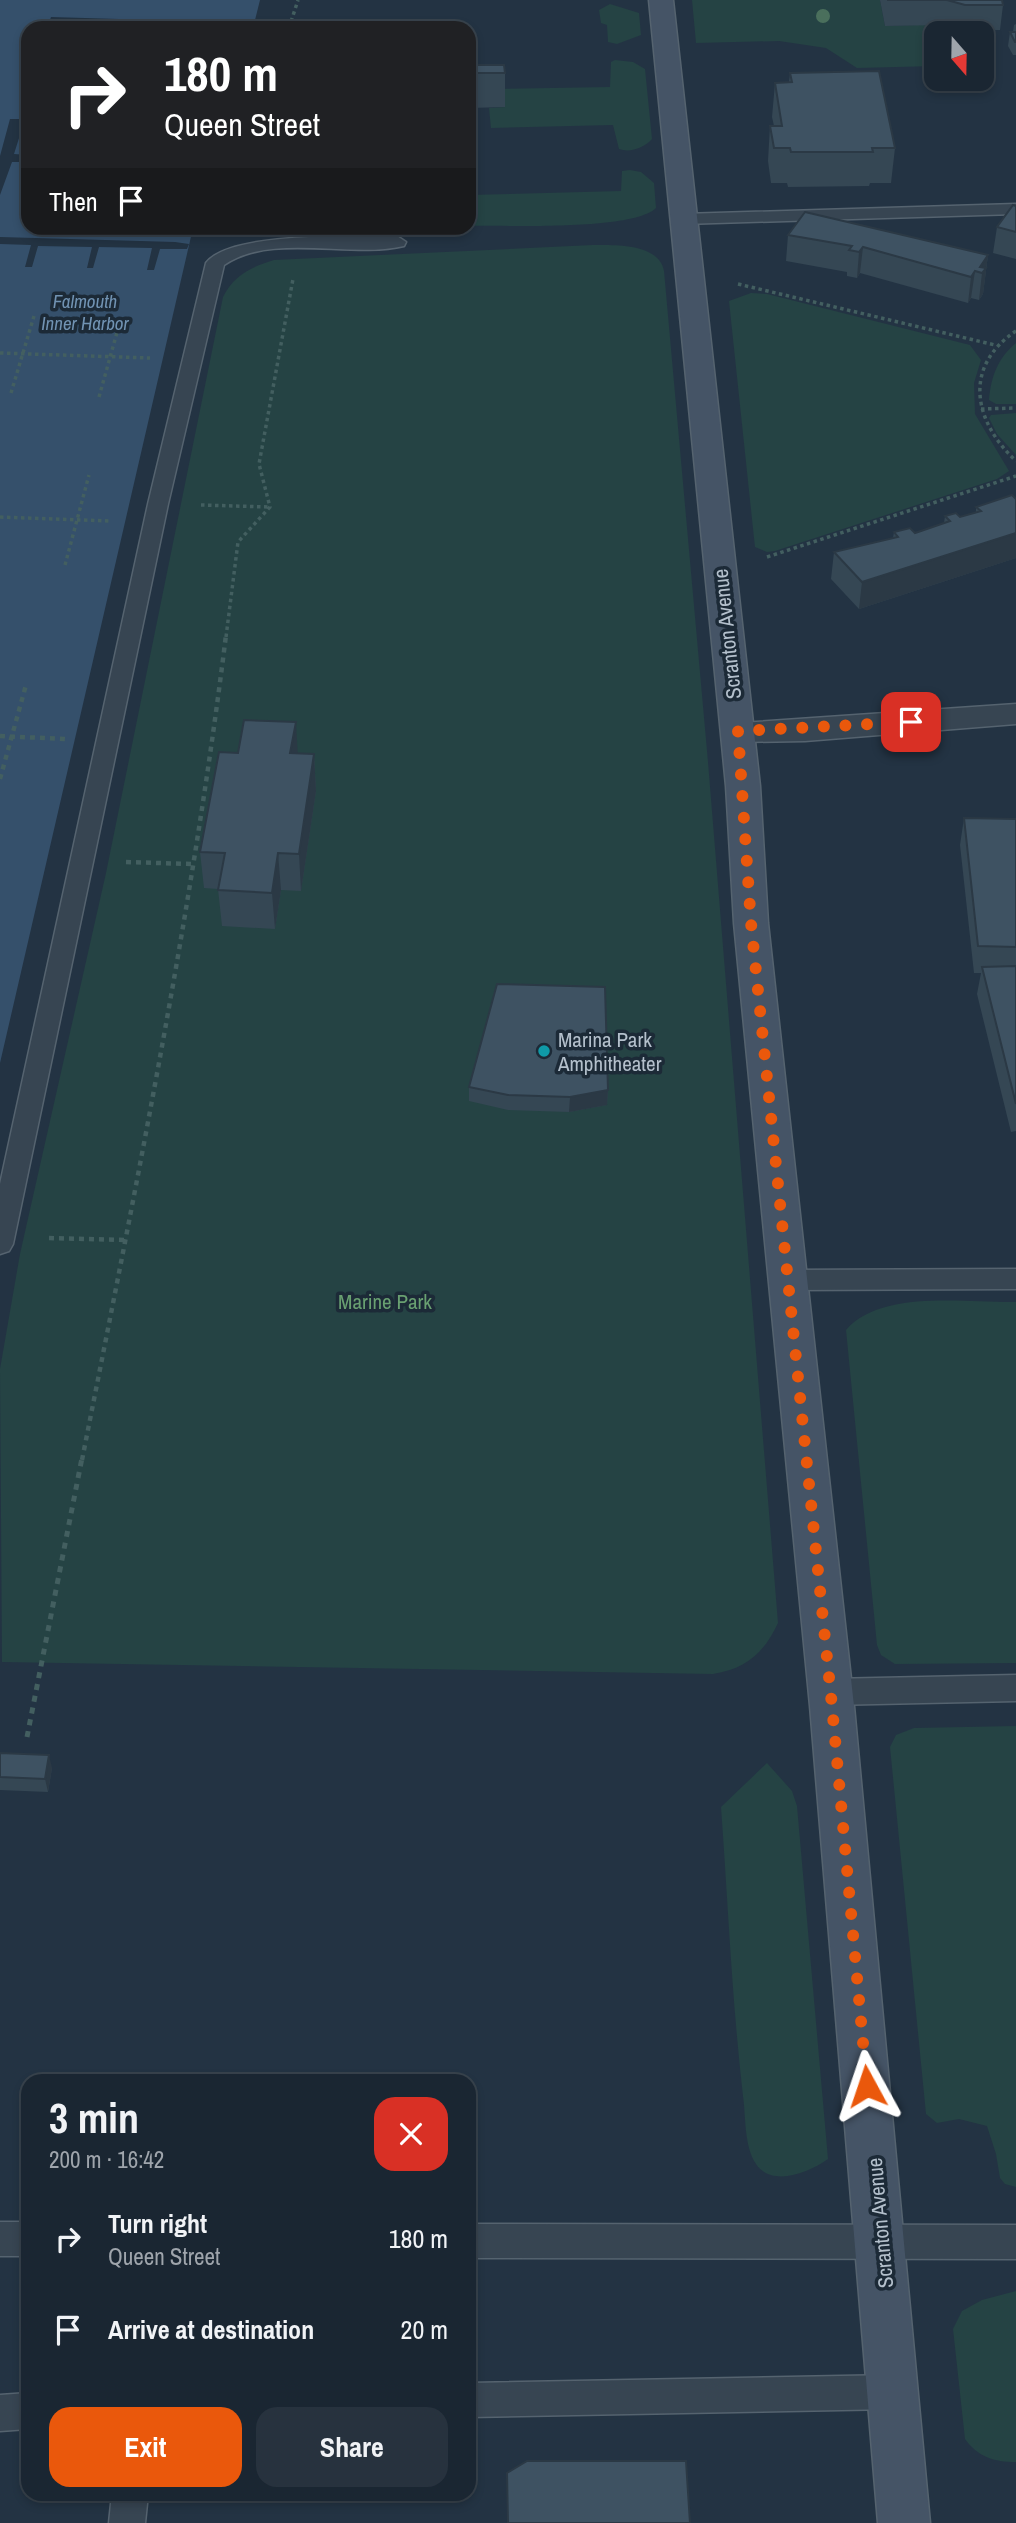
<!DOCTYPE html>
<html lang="en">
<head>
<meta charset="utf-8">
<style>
  body { margin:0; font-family:"Archivo Narrow",sans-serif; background:#27323e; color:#f1f3f6; height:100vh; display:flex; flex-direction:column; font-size:26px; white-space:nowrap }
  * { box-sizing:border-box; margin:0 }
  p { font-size:23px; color:#9fa5ac }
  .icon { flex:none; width:38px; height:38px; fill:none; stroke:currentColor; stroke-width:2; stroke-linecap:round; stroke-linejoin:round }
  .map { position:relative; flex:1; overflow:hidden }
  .details { position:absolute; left:21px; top:2074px; width:455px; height:427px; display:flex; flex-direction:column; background:#1a2632; border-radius:21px; box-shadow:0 4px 10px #0003,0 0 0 2px #38434d }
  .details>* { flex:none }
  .hud { position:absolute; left:21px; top:21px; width:455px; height:214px; border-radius:21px; box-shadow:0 4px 10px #0003,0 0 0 2px #38434d; background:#202124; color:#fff; overflow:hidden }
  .needle { width:46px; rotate:160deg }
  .tools { position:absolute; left:924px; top:21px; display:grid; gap:14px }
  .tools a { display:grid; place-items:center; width:70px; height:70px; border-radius:14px; background:#1a2632; box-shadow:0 4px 10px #0003,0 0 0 2px #38434d; font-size:35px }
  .pin { position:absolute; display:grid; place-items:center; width:60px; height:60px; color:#fff; margin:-30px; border-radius:14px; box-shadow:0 4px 10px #0006 }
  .me { position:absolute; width:77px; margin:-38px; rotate:355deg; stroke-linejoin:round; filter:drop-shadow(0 0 5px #0008) }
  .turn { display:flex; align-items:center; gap:24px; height:147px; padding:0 28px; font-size:32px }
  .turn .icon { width:91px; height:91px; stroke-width:2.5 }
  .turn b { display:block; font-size:49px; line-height:60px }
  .then { display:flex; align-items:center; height:66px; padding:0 28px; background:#0003; gap:14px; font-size:26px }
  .round { display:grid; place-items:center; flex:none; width:74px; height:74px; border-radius:21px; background:#27323e }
  .overview { display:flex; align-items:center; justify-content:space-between; height:119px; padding:0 28px }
  h1 { font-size:42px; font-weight:700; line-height:52px }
  .button { display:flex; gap:14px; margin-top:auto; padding:14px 28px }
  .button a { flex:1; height:80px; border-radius:21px; background:#ea580c; color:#fff; font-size:28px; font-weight:700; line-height:80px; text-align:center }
  .button a+a { background:#27323e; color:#f1f3f6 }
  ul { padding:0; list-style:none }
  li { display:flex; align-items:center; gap:21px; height:91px; padding:0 28px }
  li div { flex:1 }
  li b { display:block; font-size:26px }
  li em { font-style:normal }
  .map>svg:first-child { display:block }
</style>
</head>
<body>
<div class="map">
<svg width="1016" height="2523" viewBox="0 0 1016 2523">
  <rect width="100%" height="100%" fill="#233343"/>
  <path fill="#254344" d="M692,0H880L885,26C905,26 948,21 960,33H936V66L857,68L826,48L779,41L696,43Z
    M610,4L639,13L641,35L617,44L608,42L607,25L601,23L599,10Z
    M615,60L633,62L645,69L652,139C644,148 630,153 619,149L613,125L491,128L489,108L505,107L488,89L610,87L611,62Z
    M630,170L641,172L654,183L656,208C632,231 507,225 469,226V195L621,191L622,171Z
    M593,245C614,245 659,243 664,271L708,762L778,1623C764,1653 746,1669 713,1674L2,1662L0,1369L20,1254L106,873L223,297C234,275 251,267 274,260Z
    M751,293L767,294L970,345L981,360L974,383L975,414L1009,471L997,479L775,551L767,552L755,547L754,538L729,301Z
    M1016,343V404H996L989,400C991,376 998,358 1016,343Z
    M1016,413V455L997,434L989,418L991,415Z
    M1016,1302V1663L895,1664L881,1655L877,1645L846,1330C881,1289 966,1303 1016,1302Z
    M1016,1726V2187L1005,2184L1000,2178L996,2154L987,2126L959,2119L937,2123L926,2114L890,1747L896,1735L914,1728Z
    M767,1763L792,1791L797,1806L828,2159C810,2172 772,2188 756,2164C744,2146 746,2117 743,2096C732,2001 728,1903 721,1807Z
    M1016,2291V2462C994,2462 978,2457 965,2439L953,2329L962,2311L982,2300Z"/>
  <path fill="#35506b" d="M0,0H260L253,28H28V228H193L0,1063Z"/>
  <path fill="#233343" d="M51,17L254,23L253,28H204L49,23Z
    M10,119H25L14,154L28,155V162H12L0,195V156Z
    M0,237L175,242L189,244L187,249H160L154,270H147L152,248L99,247L93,268H87L92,247L38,246L32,267H25L31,245L0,244Z"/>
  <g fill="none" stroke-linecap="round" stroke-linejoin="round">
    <defs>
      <path id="lane" d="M1016,204V214L683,224L674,219L683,214Z
        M397,236L406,242L404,246C350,259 272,232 224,265L168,504L13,1244L9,1251L0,1254V1184L148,504L206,263C230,231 356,237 397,236Z
        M1016,1269V1289L789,1290L780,1287L776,1280L780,1273L789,1270Z
        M1016,1675V1701L830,1705L820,1701L815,1692L820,1683L830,1679Z
        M0,2222H28V2256H0Z
        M469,2224L1016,2225V2259L469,2258Z
        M894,2375L906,2380L911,2392L906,2404L894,2409L469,2417V2383Z
        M28,2393V2429L0,2431V2395Z
        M112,2494H148L145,2523H109Z"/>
      <path id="street" d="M1016,704V724L805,741L738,742L726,738L722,731L726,724Z"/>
      <path id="secondary" d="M649,0H673L760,786L768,923L854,1706L930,2523H878L810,1706L734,923L726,786Z"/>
    </defs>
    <use href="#lane" stroke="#55636f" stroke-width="3"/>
    <use href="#street" stroke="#55636f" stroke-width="3"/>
    <use href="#secondary" stroke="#55636f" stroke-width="3"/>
    <path stroke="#435f60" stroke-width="3.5" stroke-dasharray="3.5 3.5" stroke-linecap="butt" d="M289,28L298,0
      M738,284L995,345
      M1016,331C962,367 974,422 1016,461
      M0,353L150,358
      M11,393L34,316
      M99,397L121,318
      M981,409L1016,408
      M201,505L269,507
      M0,517L109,521
      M767,557L1016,476
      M65,565L89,475
      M226,637L238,542L270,507L259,464L293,279"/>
    <path stroke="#435f60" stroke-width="4.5" stroke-dasharray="5 5" stroke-linecap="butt" d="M0,736L65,739
      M0,779L26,685
      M126,862L191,864
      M49,1238L125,1240
      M82,1460C136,1187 192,912 226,635"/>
    <path stroke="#435f60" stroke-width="5" stroke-dasharray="6 6" stroke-linecap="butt" d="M27,1737L82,1458"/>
    <use href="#lane" fill="#374552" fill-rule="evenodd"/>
    <use href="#street" fill="#374552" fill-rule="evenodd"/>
    <use href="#secondary" fill="#455466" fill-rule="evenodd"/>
  </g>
  <circle fill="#4a6f5c" cx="823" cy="16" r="7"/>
  <path fill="#354754" d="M880,0H1002L1003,5L1000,30L962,31L944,25L885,26Z
    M1016,24V55H1013L1008,46L1010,32H1013L1014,25Z
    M469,65L505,73V107L469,108Z
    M790,73L895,148L891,183H870L869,186L788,187L787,183H771L768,161L770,126H774L772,117L775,83L789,82Z
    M1016,206V259L993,253L997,227Z
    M788,235L988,255L983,294L979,300L971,298L968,303L860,273L857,278L847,276V272L786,261Z
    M1016,499V558L859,609L831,579L834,552L893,538L894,532L915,533L944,523L945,516L960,517L976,512V507Z
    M298,754H314L316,791L301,891L281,890L275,929L222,926L218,889L204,888L200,852Z
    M964,818L1016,819V1131L1011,1132L977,994L981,973H974L960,845Z
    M469,1087L608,1090L607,1105L569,1112L508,1110L469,1101Z
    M0,1753L52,1768L48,1792L0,1790Z"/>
  <path fill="#2b3945" d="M863,247L860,273L857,278L859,252Z
    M988,255L983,294L979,300L982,273L980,267Z
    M975,271L971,298L968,303L971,277Z
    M1016,533V558L859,609L862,582Z
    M296,722L298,758L290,753Z
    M314,754L316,791L301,891L299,854Z
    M278,853L281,890L275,929L272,893Z
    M608,1090L607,1105L569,1112L570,1097Z
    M49,1755L52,1768L48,1792L45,1779Z"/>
  <path fill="#3e5262" stroke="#2b3945" stroke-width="2" d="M887,0H1002L1003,5H965L947,0Z
    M1010,32H1016V42H1015Z
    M469,65H504L505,73H469Z
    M879,71L895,148H872L873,152H791L790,148H774L770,126H782L775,83L792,82L790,73Z
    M1013,205L1016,206V232L997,227Z
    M805,212L988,255L980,267L986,268L982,273L975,271L971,277L863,247L859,252L849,250L852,246L788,235Z
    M1012,495L1016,499V533L862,582L834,552L898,537L894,532L910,528L915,533L950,521L945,516L956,513L960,517L981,511L976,507Z
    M244,720L296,722L290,753L314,754L299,854L278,853L272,893L218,890L225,853L200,852L219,752L238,753Z
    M964,818L1016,819V947L978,946Z
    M1016,966V1104L982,967Z
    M497,984L605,987L608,1090L570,1097L508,1095L469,1087Z
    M0,1753L49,1755L45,1779L0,1777Z
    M527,2461H686L690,2523H508L507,2473Z"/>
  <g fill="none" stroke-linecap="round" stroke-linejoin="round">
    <path stroke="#ea580c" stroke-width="12" stroke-dasharray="0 21.6" d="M867,2086L832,1706L751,923L738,731L911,722"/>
  </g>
  <circle fill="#0f9aa8" stroke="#1c2a37" stroke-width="2.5" cx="544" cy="1051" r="7"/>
  <g text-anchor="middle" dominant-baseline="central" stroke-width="7" stroke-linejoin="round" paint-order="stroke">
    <g font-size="19" font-style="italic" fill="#7193b3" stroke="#1c2a37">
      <text x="85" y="301">Falmouth<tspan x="85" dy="22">Inner Harbor</tspan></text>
    </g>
    <g font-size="21" fill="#b4c0cc" stroke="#1c2a37">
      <text transform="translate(727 634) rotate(-96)">Scranton Avenue</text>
      <text transform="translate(880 2223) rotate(-95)">Scranton Avenue</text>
    </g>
    <g font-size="21" fill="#b4c0cc" stroke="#1c2a37" text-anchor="start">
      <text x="558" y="1039">Marina Park<tspan x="558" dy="24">Amphitheater</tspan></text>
    </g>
    <g font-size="21" fill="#69a071" stroke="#1c2a37">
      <text x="385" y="1301">Marine Park</text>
    </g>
  </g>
</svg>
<div class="tools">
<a><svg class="needle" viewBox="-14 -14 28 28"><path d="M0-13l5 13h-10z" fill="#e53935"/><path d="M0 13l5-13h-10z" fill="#9fa5ac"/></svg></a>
</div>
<div class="pin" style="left:911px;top:722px;background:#d93025"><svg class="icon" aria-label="arrive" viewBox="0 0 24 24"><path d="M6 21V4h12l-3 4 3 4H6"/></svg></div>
<svg class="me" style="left:867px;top:2086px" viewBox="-20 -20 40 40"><path d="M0-17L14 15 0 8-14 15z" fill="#ea580c" stroke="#fff" stroke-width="4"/></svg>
<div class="hud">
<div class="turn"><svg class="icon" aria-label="right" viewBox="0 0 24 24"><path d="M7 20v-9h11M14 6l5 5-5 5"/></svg><div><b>180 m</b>Queen Street</div></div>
<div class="then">Then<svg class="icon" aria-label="arrive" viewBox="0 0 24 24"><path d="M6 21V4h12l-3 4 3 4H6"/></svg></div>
</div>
<section class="details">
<div class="overview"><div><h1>3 min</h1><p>200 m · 16:42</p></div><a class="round" style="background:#d93025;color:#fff"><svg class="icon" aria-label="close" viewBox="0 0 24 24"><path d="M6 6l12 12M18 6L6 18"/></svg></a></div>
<ul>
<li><svg class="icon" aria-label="right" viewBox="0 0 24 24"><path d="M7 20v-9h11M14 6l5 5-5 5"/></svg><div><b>Turn right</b><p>Queen Street</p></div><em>180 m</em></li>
<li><svg class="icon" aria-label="arrive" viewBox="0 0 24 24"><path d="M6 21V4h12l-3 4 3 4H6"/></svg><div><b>Arrive at destination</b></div><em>20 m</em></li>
</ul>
<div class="button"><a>Exit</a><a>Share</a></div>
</section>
</div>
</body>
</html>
